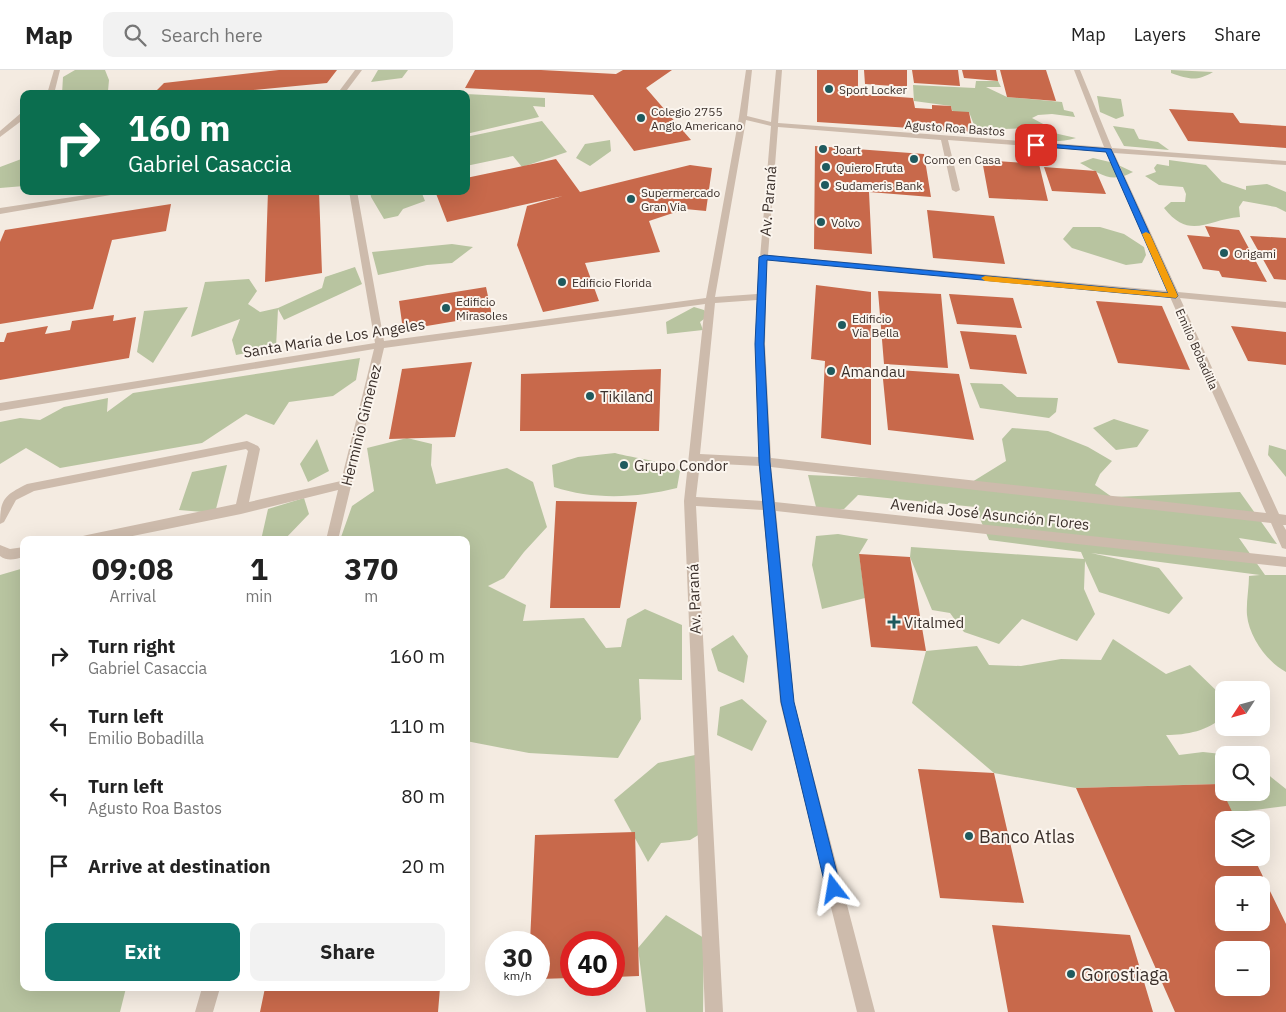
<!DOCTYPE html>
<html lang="en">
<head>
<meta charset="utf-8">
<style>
  body { margin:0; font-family:"IBM Plex Sans",sans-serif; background:#f2f2f2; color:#222; height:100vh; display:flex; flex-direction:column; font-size:19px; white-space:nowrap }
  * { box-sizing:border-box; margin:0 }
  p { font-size:16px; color:#767676 }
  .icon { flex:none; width:28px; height:28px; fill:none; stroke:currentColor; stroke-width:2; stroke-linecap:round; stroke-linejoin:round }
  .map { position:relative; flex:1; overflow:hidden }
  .details { position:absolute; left:20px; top:466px; width:450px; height:455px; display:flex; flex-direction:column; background:#fff; border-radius:10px; box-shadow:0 5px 20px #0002 }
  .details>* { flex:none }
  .top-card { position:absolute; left:20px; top:20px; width:450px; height:105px; border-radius:10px; box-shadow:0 5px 20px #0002; background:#0b6e4f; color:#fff; overflow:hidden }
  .needle { width:32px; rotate:234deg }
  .tools { position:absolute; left:1215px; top:611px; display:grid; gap:10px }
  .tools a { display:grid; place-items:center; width:55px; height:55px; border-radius:10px; background:#fff; box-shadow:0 5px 20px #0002; font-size:25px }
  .speed { position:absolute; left:485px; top:861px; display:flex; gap:10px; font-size:25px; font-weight:700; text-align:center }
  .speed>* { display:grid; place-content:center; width:65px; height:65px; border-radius:50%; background:#fff; box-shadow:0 5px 20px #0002; line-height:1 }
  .speed small { font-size:12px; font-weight:400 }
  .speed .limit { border:8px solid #d22; background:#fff; color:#111 }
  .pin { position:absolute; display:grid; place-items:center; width:42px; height:42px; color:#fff; margin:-21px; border-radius:10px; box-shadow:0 2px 8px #0006 }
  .me { position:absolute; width:55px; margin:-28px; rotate:346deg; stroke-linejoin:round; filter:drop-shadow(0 0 4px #0008) }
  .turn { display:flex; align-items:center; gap:18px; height:105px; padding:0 25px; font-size:22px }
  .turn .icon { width:65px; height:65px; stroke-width:2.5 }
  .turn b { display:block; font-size:35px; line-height:42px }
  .eta { display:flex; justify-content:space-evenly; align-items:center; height:85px; text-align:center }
  .eta b { font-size:30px; font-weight:700; line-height:35px }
  .cta { display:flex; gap:10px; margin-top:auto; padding:10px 25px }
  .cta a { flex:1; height:58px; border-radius:10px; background:#0f766e; color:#fff; font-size:20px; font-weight:700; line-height:58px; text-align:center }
  .cta a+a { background:#f2f2f2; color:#222 }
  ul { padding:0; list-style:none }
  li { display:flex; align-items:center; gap:15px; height:70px; padding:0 25px }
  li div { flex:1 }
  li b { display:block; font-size:19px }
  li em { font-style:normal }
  header { display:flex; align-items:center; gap:30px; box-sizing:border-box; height:70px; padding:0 25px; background:#fff; border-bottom:1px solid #e0e0e0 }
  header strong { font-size:24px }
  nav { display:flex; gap:28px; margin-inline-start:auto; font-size:18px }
  .search { width:350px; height:45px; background:#f2f2f2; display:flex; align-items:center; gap:12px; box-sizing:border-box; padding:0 18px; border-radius:10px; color:#767676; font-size:19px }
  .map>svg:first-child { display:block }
</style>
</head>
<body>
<header>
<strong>Map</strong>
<div class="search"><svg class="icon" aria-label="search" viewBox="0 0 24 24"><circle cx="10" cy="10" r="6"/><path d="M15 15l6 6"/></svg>Search here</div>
<nav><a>Map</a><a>Layers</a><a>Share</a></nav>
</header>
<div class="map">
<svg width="1286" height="942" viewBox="0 0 1286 942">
  <rect width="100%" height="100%" fill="#f4ebe1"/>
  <path fill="#b8c4a0" d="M75,0H105L109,10L108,21L62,24L63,7Z
    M378,0H408L402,8L371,12Z
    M1171,0L1213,2C1196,12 1189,9 1171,3Z
    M976,11H998L1001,17H986L1007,27L1062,32L1064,40L1073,42L1075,47L1052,44L1038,45L1032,48L1045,55L1035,58L976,60L969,42L953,43L951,36L914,31L913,15L975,18Z
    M466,24L545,28V37L533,36L539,47L466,64Z
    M1097,26L1121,29L1124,46L1116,49L1100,42Z
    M542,51L567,82L522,97L513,86L466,96V67Z
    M1113,56L1134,59L1139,69L1158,72L1169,80L1124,76Z
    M1023,63H1054L1076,68C1057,73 1040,73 1023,63Z
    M610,70L611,81L590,96L576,88L585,74Z
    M24,88V116L0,118V97Z
    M1093,88L1114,93L1133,102C1110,114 1101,104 1080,93Z
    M1169,90L1206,95L1222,112L1246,120V116L1267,114L1286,122V142L1276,137L1243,131L1239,137L1240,147C1208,149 1190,171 1164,138L1171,132H1185L1186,124L1183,117L1159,115L1145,106L1156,102L1154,98L1157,94L1169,96Z
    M370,121H421L425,131L403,139L398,146L384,149L371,127Z
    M1073,157H1100L1124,164L1144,177L1146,185L1142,193L1126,195L1072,178L1063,169Z
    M452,174L473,177L452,193L427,195L378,205L372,182Z
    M355,197L362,214L284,250L278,239L276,277L236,285L232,270L240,249L191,267L205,212L249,209L257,221L248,234L260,242L278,238L322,218L325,207Z
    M188,237L153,293L137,282L144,241Z
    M694,237L704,240L708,246L700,252L703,260L667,264L666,252Z
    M360,288L356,310L333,326L289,332L274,355L246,344L202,373L60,398L26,378L0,394V352L20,348L40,350L64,337L108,328L107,342L133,323Z
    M970,313L1002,314L1017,327L1058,328L1056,342L1049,348L980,338Z
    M1114,349L1149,360L1137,377L1116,380L1093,358Z
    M1012,358L1048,361L1088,377L1112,391L1100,404L1095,415L1112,427L1240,422L1277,474L1239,468L1265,505H1286V602C1268,593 1249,567 1247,545C1246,533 1249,518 1249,506L1260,505L1091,483L1159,498L1183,528L1169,544L1099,522L1085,491L1084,519L1095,544L1077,571L1022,549L999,574L964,562L950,543L932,540L910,487L911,477L1084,489L1081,482L989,470L975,437L858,425L844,439L817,441L808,405L972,412L1006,391L1002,369Z
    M407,368L432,374L431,395L436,414L507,398L533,412L547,457L524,482L504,508L488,516L526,535L523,551L584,548L606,578L621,577L627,549L645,539L682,555V610L639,609L641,649L618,688L529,683L466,671V470H340L352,436L374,421L367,378Z
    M317,369L329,401L308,412L300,394Z
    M1269,375L1286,380V407L1268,385Z
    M615,383C632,388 668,391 680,401L677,418C637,428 593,430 554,417L552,395L578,387Z
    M227,395L215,443L179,440L192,402Z
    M304,428L309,444L284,470H261L268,439Z
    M838,464L868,469L859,484L865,528L822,539L812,495L816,466Z
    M24,498V918H126L120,942H0V505Z
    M733,565L748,586L744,613L718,601L711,579Z
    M1113,569L1166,604L1190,595L1224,628V646C1208,661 1187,665 1166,665L1179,685L1203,682L1231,685H1224V722H1261V699L1286,719V736L1232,743L1218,714L1076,718L994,703L912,633L926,581L977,576L989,595L1021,596L1061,589L1101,590Z
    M742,629L767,651L752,681L717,665L720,637Z
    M695,685L700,764L690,770L661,773L648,792L614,730L658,693Z
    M666,845L704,868L703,942H646L638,878Z"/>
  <path fill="#c8694b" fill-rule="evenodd" d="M279,0H337L327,13L211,24H153L164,13Z
    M475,0H541L616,4L623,0H672L646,18L691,70L634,81L593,25L465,18Z
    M817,0H858V24L913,28L915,38L932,39V35L951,36L952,41L969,42L973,62L817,52Z
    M864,0H907V17L865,14Z
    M912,0H958L960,16L914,13Z
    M962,0H996L998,11L964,8Z
    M1000,0H1046L1056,31L1007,27Z
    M1169,39L1233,43L1240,53L1286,56V78L1188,71Z
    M815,76L924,84L931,127L869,122L872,184L814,179Z
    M556,89L580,122L690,95L712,98L706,141L685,139L649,151L660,182L585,193L599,231L543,242L517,175L527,136L563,126L447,152L435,121H466V108Z
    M982,90L1039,94L1048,131L989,128Z
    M1044,97L1096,101L1106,124L1052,121Z
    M268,121H319L322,203L265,212Z
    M171,134L166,161L112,170L93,239L0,254V172L5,160Z
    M927,140L994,146L1005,194L933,188Z
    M1205,156L1239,160L1267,212L1222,207L1219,201L1203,199L1187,165L1210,167Z
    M1250,166L1286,168V210L1274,209Z
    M816,215L871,222V375L821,368L825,291L811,289Z
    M486,217L492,245L403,260L399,231Z
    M878,221L941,224L948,298L884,294Z
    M949,224L1013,228L1022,258L957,254Z
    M1096,231L1162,236L1190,300L1118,293Z
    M114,245L113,251L136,247L129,288L0,310V272H4L7,263L48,256L45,264L70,260L72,251Z
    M1231,256L1286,262V295L1248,291Z
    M960,261L1016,265L1027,304L970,299Z
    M472,292L455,367L389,369L402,299Z
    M661,299L659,361H520L521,304Z
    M882,299L959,304L974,370L888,360Z
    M556,431L637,432L620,538H550Z
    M859,484L910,487L926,581L871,577Z
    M918,699L994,703L1024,833L940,828Z
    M1219,714L1236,750H1224V788H1254L1286,854V942H1175L1076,718ZM1224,815H1261V852H1224ZM1224,880H1261V918H1224Z
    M635,762L639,906L614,907V872H571V908L539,909V872H530L535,765Z
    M992,855L1130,865L1153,942H1008Z
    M265,918H440L438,942H260Z"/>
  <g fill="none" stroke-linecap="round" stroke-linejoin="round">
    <path fill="#cdbbac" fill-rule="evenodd" d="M54,0H60L54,24H47Z
      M355,0H362L344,24H337Z
      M746,0H752L747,46L771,52L776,0H782L778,53L1104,77L1074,0H1080L1112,78L1286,91V95L1114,83L1178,222L1286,232V238L1180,228L1279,444L1286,445V455H1283L1286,460V479L1282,478L1271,453L771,397L775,432L1286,487V497L776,441L794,632L875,942H857L780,632L763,440L696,436L723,942H705L684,431L705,234L384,278L338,470H326L338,420L241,444L113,470H81L83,466L87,465L236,434L248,381L246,379L34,421L16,430L4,452L0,454C0,429 5,425 27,414L247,371L258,376L260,379L249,432L341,411L374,279L0,341V333L375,273L349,121H357L384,271L706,228L739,47ZM746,50L771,56L757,224L715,227ZM778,57L941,70L952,120L956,122L960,120L948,70L1106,82L1168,221L768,185ZM767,190L1170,227L1266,443L771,388L765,274ZM757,230L755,274L759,387L700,384L715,233ZM700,393L760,396L763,431L696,427Z
      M21,43H24V49L0,67V61Z
      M112,121H134L0,144V138Z
      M0,475L10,479L24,477V487C15,489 8,492 0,486Z
      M202,918H220L213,942H195Z"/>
  </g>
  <path fill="#1a73e8" stroke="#114b97" d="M1036,73L1111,79L1178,226L1176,228L767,190L764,274L770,392L794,632L841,819L839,824L834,826L828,824L826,819L781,632L759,392L755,274L759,187L764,185L1168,223L1106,82L1033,76Z"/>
  <path fill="#f59e0b" d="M1146,162L1150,164L1178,226L1176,228L985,211L981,208L985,206L1168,223L1142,164Z"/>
  <g fill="#1f5a5e" stroke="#fbf5ee" stroke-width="2">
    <circle cx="829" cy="19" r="5"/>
    <circle cx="641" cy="48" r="5"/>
    <circle cx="823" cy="79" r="5"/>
    <circle cx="914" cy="89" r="5"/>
    <circle cx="826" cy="97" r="5"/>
    <circle cx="825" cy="115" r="5"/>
    <circle cx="631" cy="129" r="5"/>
    <circle cx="821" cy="152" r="5"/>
    <circle cx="1224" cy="183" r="5"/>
    <circle cx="562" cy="212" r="5"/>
    <circle cx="446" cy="238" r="5"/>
    <circle cx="842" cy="255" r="5"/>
    <circle cx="831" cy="301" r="5"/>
    <circle cx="590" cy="326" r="5"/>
    <circle cx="624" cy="395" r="5"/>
    <path d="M891.5 544.5h5v5h5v5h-5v5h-5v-5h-5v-5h5z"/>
    <circle cx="969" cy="766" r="5"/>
    <circle cx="1071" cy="904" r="5"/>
  </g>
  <g text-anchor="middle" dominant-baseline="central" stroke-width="4" stroke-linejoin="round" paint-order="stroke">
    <g font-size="12" fill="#3b302b" stroke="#fbf5ee" text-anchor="start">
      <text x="839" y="19">Sport Locker</text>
      <text x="651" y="41">Colegio 2755<tspan x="651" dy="14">Anglo Americano</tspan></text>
      <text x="833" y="79">Joart</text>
      <text x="924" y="89">Como en Casa</text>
      <text x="836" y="97">Quiero Fruta</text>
      <text x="835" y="115">Sudameris Bank</text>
      <text x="641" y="122">Supermercado<tspan x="641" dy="14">Gran Via</tspan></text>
      <text x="831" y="152">Volvo</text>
      <text x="1234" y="183">Origami</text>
      <text x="572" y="212">Edificio Florida</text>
      <text x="456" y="231">Edificio<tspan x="456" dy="14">Mirasoles</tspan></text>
      <text x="852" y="248">Edificio<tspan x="852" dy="14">Via Bella</tspan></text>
    </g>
    <g font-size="12" fill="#3b302b" stroke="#fbf5ee">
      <text transform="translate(955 58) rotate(4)">Agusto Roa Bastos</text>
      <text transform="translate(1197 279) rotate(66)">Emilio Bobadilla</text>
    </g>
    <g font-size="15" fill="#3b302b" stroke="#fbf5ee">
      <text transform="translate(768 131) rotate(-85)">Av. Paraná</text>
      <text transform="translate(334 268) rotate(-9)">Santa María de Los Angeles</text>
      <text transform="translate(361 355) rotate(-76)">Herminio Gimenez</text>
      <text transform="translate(990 444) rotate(6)">Avenida José Asunción Flores</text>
      <text transform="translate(694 529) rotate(-92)">Av. Paraná</text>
    </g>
    <g font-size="15" fill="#3b302b" stroke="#fbf5ee" text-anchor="start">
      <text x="841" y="301">Amandau</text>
      <text x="600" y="326">Tikiland</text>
      <text x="634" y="395">Grupo Condor</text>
      <text x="904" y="552">Vitalmed</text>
    </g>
    <g font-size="18" fill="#3b302b" stroke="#fbf5ee" text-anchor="start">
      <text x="979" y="766">Banco Atlas</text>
      <text x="1081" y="904">Gorostiaga</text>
    </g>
  </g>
</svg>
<div class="tools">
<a><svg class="needle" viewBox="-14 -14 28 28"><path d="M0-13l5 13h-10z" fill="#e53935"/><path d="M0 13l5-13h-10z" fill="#767676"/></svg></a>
<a><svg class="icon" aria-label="search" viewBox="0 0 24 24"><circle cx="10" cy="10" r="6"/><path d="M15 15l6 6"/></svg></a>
<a><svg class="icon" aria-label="layers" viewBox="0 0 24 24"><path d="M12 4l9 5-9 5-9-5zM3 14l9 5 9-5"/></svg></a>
<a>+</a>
<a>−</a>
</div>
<div class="speed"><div>30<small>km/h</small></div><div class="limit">40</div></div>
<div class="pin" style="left:1036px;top:75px;background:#d93025"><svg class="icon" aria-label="arrive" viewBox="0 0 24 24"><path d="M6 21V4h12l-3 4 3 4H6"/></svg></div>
<svg class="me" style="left:834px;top:819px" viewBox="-20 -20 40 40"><path d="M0-17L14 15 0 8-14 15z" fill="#1a73e8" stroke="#fff" stroke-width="4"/></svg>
<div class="top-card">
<div class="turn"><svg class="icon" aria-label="right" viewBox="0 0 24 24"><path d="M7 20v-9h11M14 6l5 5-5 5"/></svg><div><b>160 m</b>Gabriel Casaccia</div></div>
</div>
<section class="details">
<div class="eta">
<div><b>09:08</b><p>Arrival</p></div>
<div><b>1</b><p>min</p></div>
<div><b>370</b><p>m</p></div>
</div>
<ul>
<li><svg class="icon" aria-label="right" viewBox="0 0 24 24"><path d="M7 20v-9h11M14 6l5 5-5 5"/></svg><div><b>Turn right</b><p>Gabriel Casaccia</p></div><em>160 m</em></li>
<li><svg class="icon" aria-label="left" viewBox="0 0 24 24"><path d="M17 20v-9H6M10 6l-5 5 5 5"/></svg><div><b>Turn left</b><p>Emilio Bobadilla</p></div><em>110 m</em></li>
<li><svg class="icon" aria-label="left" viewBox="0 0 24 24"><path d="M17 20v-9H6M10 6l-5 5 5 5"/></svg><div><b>Turn left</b><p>Agusto Roa Bastos</p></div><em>80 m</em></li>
<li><svg class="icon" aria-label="arrive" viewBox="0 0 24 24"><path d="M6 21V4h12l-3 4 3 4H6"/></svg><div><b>Arrive at destination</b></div><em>20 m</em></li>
</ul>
<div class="cta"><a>Exit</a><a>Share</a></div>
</section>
</div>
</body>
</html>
